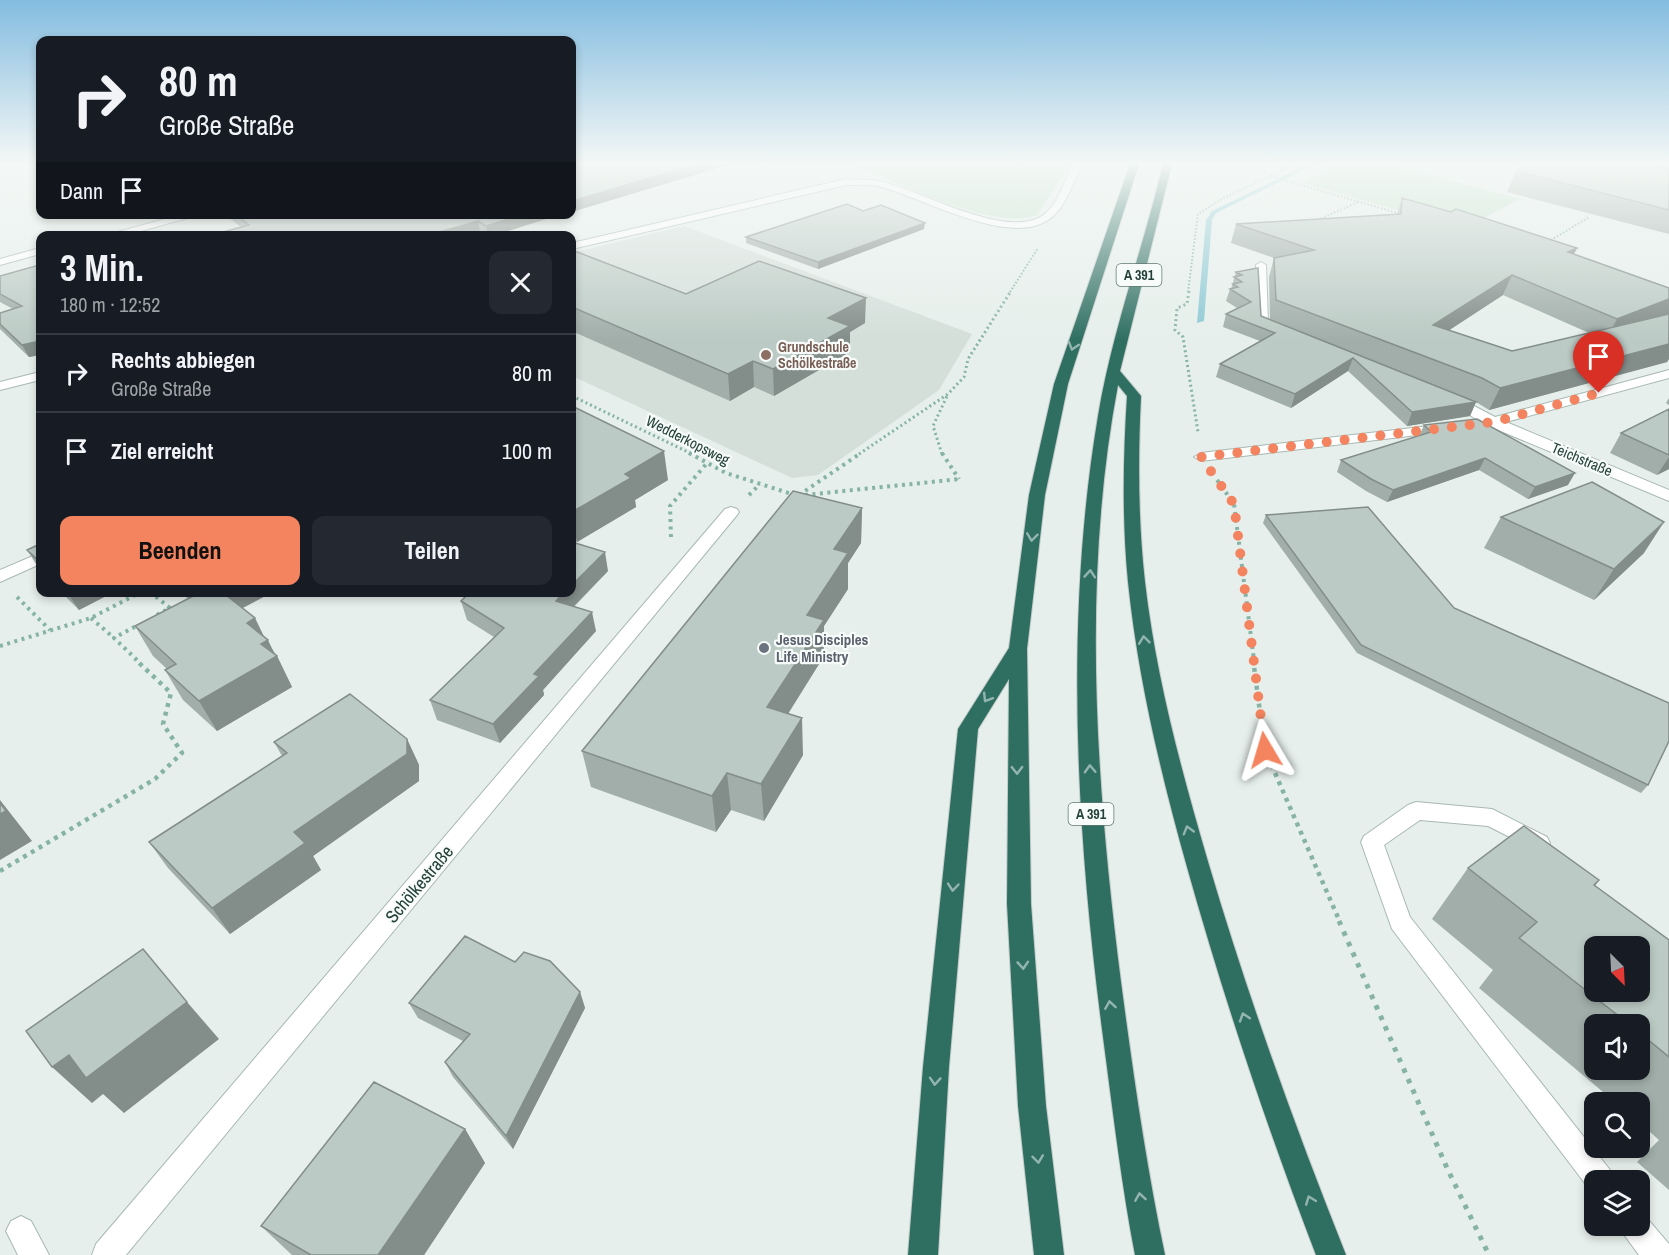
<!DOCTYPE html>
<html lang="de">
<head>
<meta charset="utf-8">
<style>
  body { margin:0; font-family:"Archivo Narrow",sans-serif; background:#242831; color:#f1f3f6; height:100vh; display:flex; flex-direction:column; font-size:22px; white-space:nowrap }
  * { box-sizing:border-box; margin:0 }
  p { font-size:20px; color:#9ea1a6 }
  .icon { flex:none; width:33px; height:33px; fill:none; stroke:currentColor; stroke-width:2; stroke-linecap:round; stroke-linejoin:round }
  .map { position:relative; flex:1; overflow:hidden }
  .sheet { position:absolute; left:36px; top:231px; width:540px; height:366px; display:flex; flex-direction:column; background:#171b24; border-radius:12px; box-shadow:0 3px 9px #0003 }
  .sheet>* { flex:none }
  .hud { position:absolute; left:36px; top:36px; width:540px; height:183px; border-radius:12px; box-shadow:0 3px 9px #0003; background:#171b24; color:#f1f3f6; overflow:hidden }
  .needle { width:39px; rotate:156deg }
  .fabs { position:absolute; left:1584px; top:936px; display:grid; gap:12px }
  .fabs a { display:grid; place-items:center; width:66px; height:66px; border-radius:12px; background:#171b24; box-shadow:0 3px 9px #0003; font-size:30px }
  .pin { position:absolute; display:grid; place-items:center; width:51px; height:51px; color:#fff; margin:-62px -26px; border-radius:50% 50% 50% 0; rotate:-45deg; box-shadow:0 0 6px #0007 }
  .pin .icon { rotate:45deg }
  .me { position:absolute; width:66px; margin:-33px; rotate:353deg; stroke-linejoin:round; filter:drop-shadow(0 0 4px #0008) }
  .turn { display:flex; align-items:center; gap:21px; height:126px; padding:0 24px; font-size:27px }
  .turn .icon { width:78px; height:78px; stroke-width:2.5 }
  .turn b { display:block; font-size:42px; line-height:51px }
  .then { display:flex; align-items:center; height:57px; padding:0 24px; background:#0003; gap:12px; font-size:22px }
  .round { display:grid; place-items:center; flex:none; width:63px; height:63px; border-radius:12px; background:#242831 }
  .summary { display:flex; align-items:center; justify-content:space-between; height:102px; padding:0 24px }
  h1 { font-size:36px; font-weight:700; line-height:45px }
  .button { display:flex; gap:12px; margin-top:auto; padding:12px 24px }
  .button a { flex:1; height:69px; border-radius:12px; background:#f4845f; color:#111; font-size:24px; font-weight:700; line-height:69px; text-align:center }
  .button a+a { background:#242831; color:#f1f3f6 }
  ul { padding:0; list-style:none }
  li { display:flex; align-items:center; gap:18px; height:78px; padding:0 24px; border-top:2px solid #363941 }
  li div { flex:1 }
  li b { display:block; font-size:22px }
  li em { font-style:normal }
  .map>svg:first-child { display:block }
</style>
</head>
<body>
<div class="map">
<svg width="1669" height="1255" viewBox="0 0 1669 1255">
  <rect width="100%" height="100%" fill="#e6efeb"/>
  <path fill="#d4dfda" d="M684,226L972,334L939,390L818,475L792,478L572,376V253Z"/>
  <path fill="#bfe0c8" d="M850,164H1071L1037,215C992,231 896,182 850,164Z
    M1339,164H1388L1520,199L1463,229L1303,183Z"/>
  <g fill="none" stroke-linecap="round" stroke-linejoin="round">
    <path fill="#8ec9d4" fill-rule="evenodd" d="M1308,164H1317L1216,213L1212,220L1204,321L1197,323L1206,220L1212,211Z"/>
    <defs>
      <path id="minor" d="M1073,164H1082C1074,181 1067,204 1053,216C1015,252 920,196 878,186C868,184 856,185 846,185L572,249V243L846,179C856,180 868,179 878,181C918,188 1010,244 1046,213C1059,201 1065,179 1073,164Z
        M183,214H202L123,236H103Z
        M40,248V254L0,265V259Z
        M1261,262L1266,265L1268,322L1282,328V334H1274L1256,324V265Z
        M1669,370V378L1506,422L1669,490V501L1486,425L1445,400L1452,396L1457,397L1495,417Z
        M40,372V380L0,390V382Z
        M1446,424L1451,425L1453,428L1451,431L1201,461L1194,457L1201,453Z
        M731,507L737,509L739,512L737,515L126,1255H92L96,1244L725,509Z
        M40,553V564L0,582V570Z
        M1416,802L1492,809L1547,837L1550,843L1547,849L1539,852L1488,826L1420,820L1384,845L1410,917L1610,1170L1614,1180H1594V1192L1590,1190L1392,929L1361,842L1364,836L1408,805Z
        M1640,1213L1645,1216L1669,1244V1255H1639L1625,1236L1620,1226H1640Z
        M21,1216L31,1221L49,1255H18L6,1231L11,1221Z"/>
      <path id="highway" d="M1130,164H1139L1068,384L1045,495L1027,649L1031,904L1046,1106L1064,1255H1034L1018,1106L1007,904L1009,679L978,729L949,1067L938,1255H908L923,1067L958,729L1009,648L1029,495L1054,384Z
        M1163,164H1172L1120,371L1141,396C1138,458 1138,520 1145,582C1156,678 1182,773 1209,865C1248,997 1295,1127 1346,1255H1316C1267,1127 1224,999 1187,867C1161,774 1138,679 1128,582C1122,520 1123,459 1127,396L1118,385C1081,580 1096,786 1121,982C1133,1073 1146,1165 1165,1255H1135C1122,1188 1114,1120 1105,1052C1077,843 1063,625 1098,416C1112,331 1143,249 1163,164Z"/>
    </defs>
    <use href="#minor" stroke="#a8b8b2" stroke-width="2"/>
    <use href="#highway" stroke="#c2cac8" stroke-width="2"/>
    <path stroke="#86b3a5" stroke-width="2" stroke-dasharray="1.5 2" stroke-linecap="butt" d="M1270,176L1401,214
      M1318,220L1358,202
      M1548,242L1589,217
      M1010,292L1038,248
      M1188,292L1198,214L1222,199L1295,164"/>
    <path stroke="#86b3a5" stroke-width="3" stroke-dasharray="2 3" stroke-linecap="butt" d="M1189,291L1187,304L1177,308L1175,330L1183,337L1198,432
      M572,396L692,454
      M859,454L948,394L964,377L968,359L1011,291
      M942,454L933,426L948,394"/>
    <path stroke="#86b3a5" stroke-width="4" stroke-dasharray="3 4.5" stroke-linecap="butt" d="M689,453L726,473L795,495
      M942,453L959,479
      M1217,480L1234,504L1254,660
      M749,495L760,484
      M799,495L861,453
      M805,495L960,479
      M671,537L670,506L708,462
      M150,592L170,608L153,617
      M17,597L50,630
      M91,618L114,638
      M0,646L91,618L141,592
      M137,660L114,638L138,625"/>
    <path stroke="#86b3a5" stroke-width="4.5" stroke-dasharray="4 5" stroke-linecap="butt" d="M1253,659L1265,750L1340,922
      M0,871L155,779L182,753L163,724L171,693L135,659"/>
    <path stroke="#86b3a5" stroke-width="5" stroke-dasharray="4.5 7" stroke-linecap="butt" d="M1339,921L1447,1168L1489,1255"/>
    <use href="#minor" fill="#fff" fill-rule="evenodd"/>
    <use href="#highway" fill="#2f6f62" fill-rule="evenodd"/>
  </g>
  <path fill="#a1aea9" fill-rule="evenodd" d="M1527,164H1669V234L1507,192L1516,171Z
    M1402,198L1577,248L1574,254L1669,288V359L1667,362L1489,410L1476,402L1470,416L1407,426L1348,371L1291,408L1216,377L1220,364L1260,341L1223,327L1226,314L1237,308L1226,301L1230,289H1231L1236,272L1258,268L1261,316L1270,320L1269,277L1274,258L1231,243L1236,224L1397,214ZM1503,295L1589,333L1512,351L1449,330Z
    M224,214H562L492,236H487L480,232L467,236H208L241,227Z
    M924,229L818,269L746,243V237Z
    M572,250L686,294L865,323L850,332V352L774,396L754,387L730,401L574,332L572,333Z
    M40,266V355L29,357L0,329V313L13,309L0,302V276Z
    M1669,398V405L1666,403Z
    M572,406L668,480L635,500L636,507L577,542L572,539Z
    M1669,409V469L1657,475L1610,453L1621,433Z
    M1424,425L1568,485L1528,499L1479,470L1387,502L1366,491L1337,472L1341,460L1419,436Z
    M862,508L861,543L848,563V589L824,626V656L788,714L803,755L764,821L731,810L716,832L591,787L582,751Z
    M1266,515L1648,785L1641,793L1357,653L1263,523Z
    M1501,517L1644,553L1594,600L1484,548Z
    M40,544V570L27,550Z
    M608,571L574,607L596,631L543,690L544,695L500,743L437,720L430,700L494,637L467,620L461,601Z
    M61,592H114L79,610Z
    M181,592H273L242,608L255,618L264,637L277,656L292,687L217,731L183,700L165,670L167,669L153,656L135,626L188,599Z
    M407,739L419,765V781L313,856L321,870L230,934L168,868L149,842L282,756L274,742Z
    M1468,868L1599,880L1595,886L1669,940V1190L1637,1162L1659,1140L1640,1123V1102H1615L1479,988L1493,970L1432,919ZM1594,1024H1640V1070H1594Z
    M515,962L580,992L585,1008L513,1149L453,1077L445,1062L463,1041L418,1018L409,1003Z
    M465,1129L485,1163L424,1255H292L261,1226Z"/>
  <path fill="#838d89" d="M697,164H731L572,212V201Z
    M524,214H562L492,236H488L486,226Z
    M478,221L480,232L467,236H425Z
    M925,223L924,229L818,269V262Z
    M1577,248L1567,267L1568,252Z
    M1512,275L1503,295L1425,346L1433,325Z
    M866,298L865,323L850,332V352L774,396L773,369L828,318Z
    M1669,299V315L1606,340L1617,319Z
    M572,318L574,332L572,333Z
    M40,341V355L29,357L22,345Z
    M1669,344V359L1667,362L1489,410L1500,388Z
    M1353,358L1348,371L1291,408L1295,394Z
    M753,361L754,387L730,401L728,374Z
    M1476,402L1470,416L1407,426L1412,412Z
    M664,451L668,480L635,500L636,507L577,542L572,517V512L625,474Z
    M1669,457V469L1657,475Z
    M1485,458L1479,470L1387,502L1393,490Z
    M1575,473L1568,485L1528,499L1535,487Z
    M862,508L861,543L848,563V589L824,626V656L769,744L767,707L834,549Z
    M1664,522L1644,553L1594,600L1614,569Z
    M605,552L608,571L560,620L556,601L564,592H572V585Z
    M67,592H114L79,610Z
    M200,592H273L216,622Z
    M592,612L596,631L543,690L544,695L500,743L493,724L534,674Z
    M255,618L266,641L268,640L276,657L277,656L292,687L217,731L199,701L247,623Z
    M802,718L803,755L764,821L761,784Z
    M407,739L419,765V781L313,856L321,870L230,934L212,908L294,832Z
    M727,773L731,810L716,832L712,796Z
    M0,800L32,841L0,860Z
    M580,992L585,1008L513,1149L506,1136Z
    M187,1002L219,1039L124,1113L103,1094L92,1103L52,1067L69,1055Z
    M465,1129L485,1163L424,1255H378Z"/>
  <path fill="#bbcac4" stroke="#838d89" stroke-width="1.5" fill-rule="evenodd" d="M572,164H697L572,201Z
    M1527,164H1646L1669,170V210L1516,171Z
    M1402,198L1451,212L1456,209L1577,248L1568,252L1669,288V299L1617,319L1512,275L1433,325L1512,351L1669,314V344L1500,388L1482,378L1276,300L1274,258L1314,250L1236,224L1401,214Z
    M847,204L863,211L881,205L925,223L818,262L746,237Z
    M235,214H524L486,226L478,221L425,236H208L249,225Z
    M572,250L686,294L759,261L866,298L828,318L850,326L773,369L753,361L728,374L572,307Z
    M39,265L40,266V341L22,345L0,324V313L22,306L0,294V276Z
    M1258,268L1261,316L1476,402L1412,412L1353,358L1295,394L1220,364L1275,333L1226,314L1251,302L1230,289L1238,287L1233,284L1242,282L1234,277L1242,275L1236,272Z
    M572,406L664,451L625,474L631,478L572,512Z
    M1669,409V455L1621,433Z
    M1477,419L1575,473L1535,487L1485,458L1393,490L1371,479L1341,460L1431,432L1424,425Z
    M1592,482L1664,522L1614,569L1501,517Z
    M793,491L862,508L834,549L848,553L807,615L824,620L767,707L802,718L761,784L727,773L712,796L582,751Z
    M1368,507L1454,608L1669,703V741L1648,785L1361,645L1266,515Z
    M572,542L605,552L572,585Z
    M40,544V562L27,550Z
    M201,592H222L255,618L247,623L268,640L261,644L277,656L199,701L165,670L176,664L135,626Z
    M470,592H564L556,601L592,612L534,674L539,676L493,724L430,700L504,628L461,601Z
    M350,694L407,739V754L294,832L305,843L212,908L149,842L287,753L274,742Z
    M0,803L6,811L0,814Z
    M1524,826L1599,880L1594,885L1669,940V1057L1640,1033V1024H1629L1519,938L1537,922L1468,868ZM1594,946H1640V992H1594Z
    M465,936L515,962L524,952L550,961L580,992L506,1136L445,1062L470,1034L409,1003Z
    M143,949L187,1002L86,1078L69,1055L52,1067L26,1031Z
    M374,1082L465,1129L378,1255H311L261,1226Z"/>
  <defs><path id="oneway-chevron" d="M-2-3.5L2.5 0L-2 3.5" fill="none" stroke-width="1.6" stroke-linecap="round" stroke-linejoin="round" transform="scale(1.5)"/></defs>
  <g stroke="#93b5ae">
    <use href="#oneway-chevron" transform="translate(1073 346) rotate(107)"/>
    <use href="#oneway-chevron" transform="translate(1032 537) rotate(97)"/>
    <use href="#oneway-chevron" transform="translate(1090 574) rotate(-86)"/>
    <use href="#oneway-chevron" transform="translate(1144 640) rotate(-97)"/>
    <use href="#oneway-chevron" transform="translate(987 698) rotate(122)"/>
    <use href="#oneway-chevron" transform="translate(1090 769) rotate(-92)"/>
    <use href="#oneway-chevron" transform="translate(1017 770) rotate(89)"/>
    <use href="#oneway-chevron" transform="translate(1188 830) rotate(-106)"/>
    <use href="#oneway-chevron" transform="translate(953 887) rotate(95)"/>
    <use href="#oneway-chevron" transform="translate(1023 965) rotate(86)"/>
    <use href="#oneway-chevron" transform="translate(1110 1005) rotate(-99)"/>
    <use href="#oneway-chevron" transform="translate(1244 1017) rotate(-108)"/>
    <use href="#oneway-chevron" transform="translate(935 1081) rotate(94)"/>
    <use href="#oneway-chevron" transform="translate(1038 1159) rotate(83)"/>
    <use href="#oneway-chevron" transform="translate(1140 1197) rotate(-99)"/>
    <use href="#oneway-chevron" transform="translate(1310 1200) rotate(-111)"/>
  </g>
  <linearGradient id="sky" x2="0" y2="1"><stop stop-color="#84bce0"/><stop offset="0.48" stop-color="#f4f8f6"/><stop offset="1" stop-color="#f4f8f6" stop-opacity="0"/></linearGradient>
  <rect width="1669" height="340" fill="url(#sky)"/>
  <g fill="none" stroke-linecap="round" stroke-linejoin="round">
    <path stroke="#f4845f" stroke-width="10" stroke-dasharray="0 18" d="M1265,750L1234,504L1201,457L1494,422L1599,393"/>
  </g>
  <circle fill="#8d6e63" stroke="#f7fbf9" stroke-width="2" cx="766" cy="355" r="6"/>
  <circle fill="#6b7280" stroke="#f7fbf9" stroke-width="2" cx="764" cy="648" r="6"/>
  <g text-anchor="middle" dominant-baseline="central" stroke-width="4.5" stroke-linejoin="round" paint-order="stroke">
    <g fill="#f7fbf9" stroke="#637a73" stroke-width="1.5">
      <rect x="1116.5" y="264" width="45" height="22" rx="4.5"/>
      <rect x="1068.5" y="803" width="45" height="22" rx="4.5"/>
    </g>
    <g font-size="14" font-weight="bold" fill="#24423a">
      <text x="1139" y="275">A 391</text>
      <text x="1091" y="814">A 391</text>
    </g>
    <g font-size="14" font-weight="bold" fill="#785e54" stroke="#f7fbf9" text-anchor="start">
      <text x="778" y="347">Grundschule<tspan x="778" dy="16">Schölkestraße</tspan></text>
    </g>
    <g font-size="15" fill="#24423a" stroke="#f7fbf9">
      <text transform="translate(688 440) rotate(27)">Wedderkopsweg</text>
      <text transform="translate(1582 459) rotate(23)">Teichstraße</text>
    </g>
    <g font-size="15" font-weight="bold" fill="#5b616d" stroke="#f7fbf9" text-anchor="start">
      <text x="776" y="639">Jesus Disciples<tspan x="776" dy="17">Life Ministry</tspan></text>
    </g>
    <g font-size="18" fill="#24423a" stroke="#f7fbf9">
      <text transform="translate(419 884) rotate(-50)">Schölkestraße</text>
    </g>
  </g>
</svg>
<div class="fabs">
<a><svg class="needle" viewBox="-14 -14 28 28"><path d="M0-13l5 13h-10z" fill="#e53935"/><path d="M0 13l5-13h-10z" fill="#9ea1a6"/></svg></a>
<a><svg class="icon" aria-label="sound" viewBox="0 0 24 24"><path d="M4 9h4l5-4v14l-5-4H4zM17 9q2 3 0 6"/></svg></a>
<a><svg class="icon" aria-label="search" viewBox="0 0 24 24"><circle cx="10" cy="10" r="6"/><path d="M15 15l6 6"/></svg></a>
<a><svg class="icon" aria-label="layers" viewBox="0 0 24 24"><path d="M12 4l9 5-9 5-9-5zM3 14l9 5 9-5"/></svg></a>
</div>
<div class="pin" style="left:1599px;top:393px;background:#d93025"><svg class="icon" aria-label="arrive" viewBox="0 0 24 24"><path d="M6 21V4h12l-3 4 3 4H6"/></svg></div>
<svg class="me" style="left:1265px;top:750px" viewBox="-20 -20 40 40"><path d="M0-17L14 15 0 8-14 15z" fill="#f4845f" stroke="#fff" stroke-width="4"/></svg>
<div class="hud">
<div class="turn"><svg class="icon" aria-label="right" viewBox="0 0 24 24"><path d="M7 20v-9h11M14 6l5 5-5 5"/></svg><div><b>80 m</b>Große Straße</div></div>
<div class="then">Dann<svg class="icon" aria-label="arrive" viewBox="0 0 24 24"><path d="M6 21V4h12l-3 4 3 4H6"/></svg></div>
</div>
<section class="sheet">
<div class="summary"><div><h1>3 Min.</h1><p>180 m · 12:52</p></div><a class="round"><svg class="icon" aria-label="close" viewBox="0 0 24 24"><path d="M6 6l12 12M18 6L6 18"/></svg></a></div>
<ul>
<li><svg class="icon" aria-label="right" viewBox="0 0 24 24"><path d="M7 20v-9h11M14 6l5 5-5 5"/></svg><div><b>Rechts abbiegen</b><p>Große Straße</p></div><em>80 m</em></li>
<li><svg class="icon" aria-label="arrive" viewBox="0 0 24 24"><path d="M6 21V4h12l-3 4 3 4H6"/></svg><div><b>Ziel erreicht</b></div><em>100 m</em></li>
</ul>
<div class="button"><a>Beenden</a><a>Teilen</a></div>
</section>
</div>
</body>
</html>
